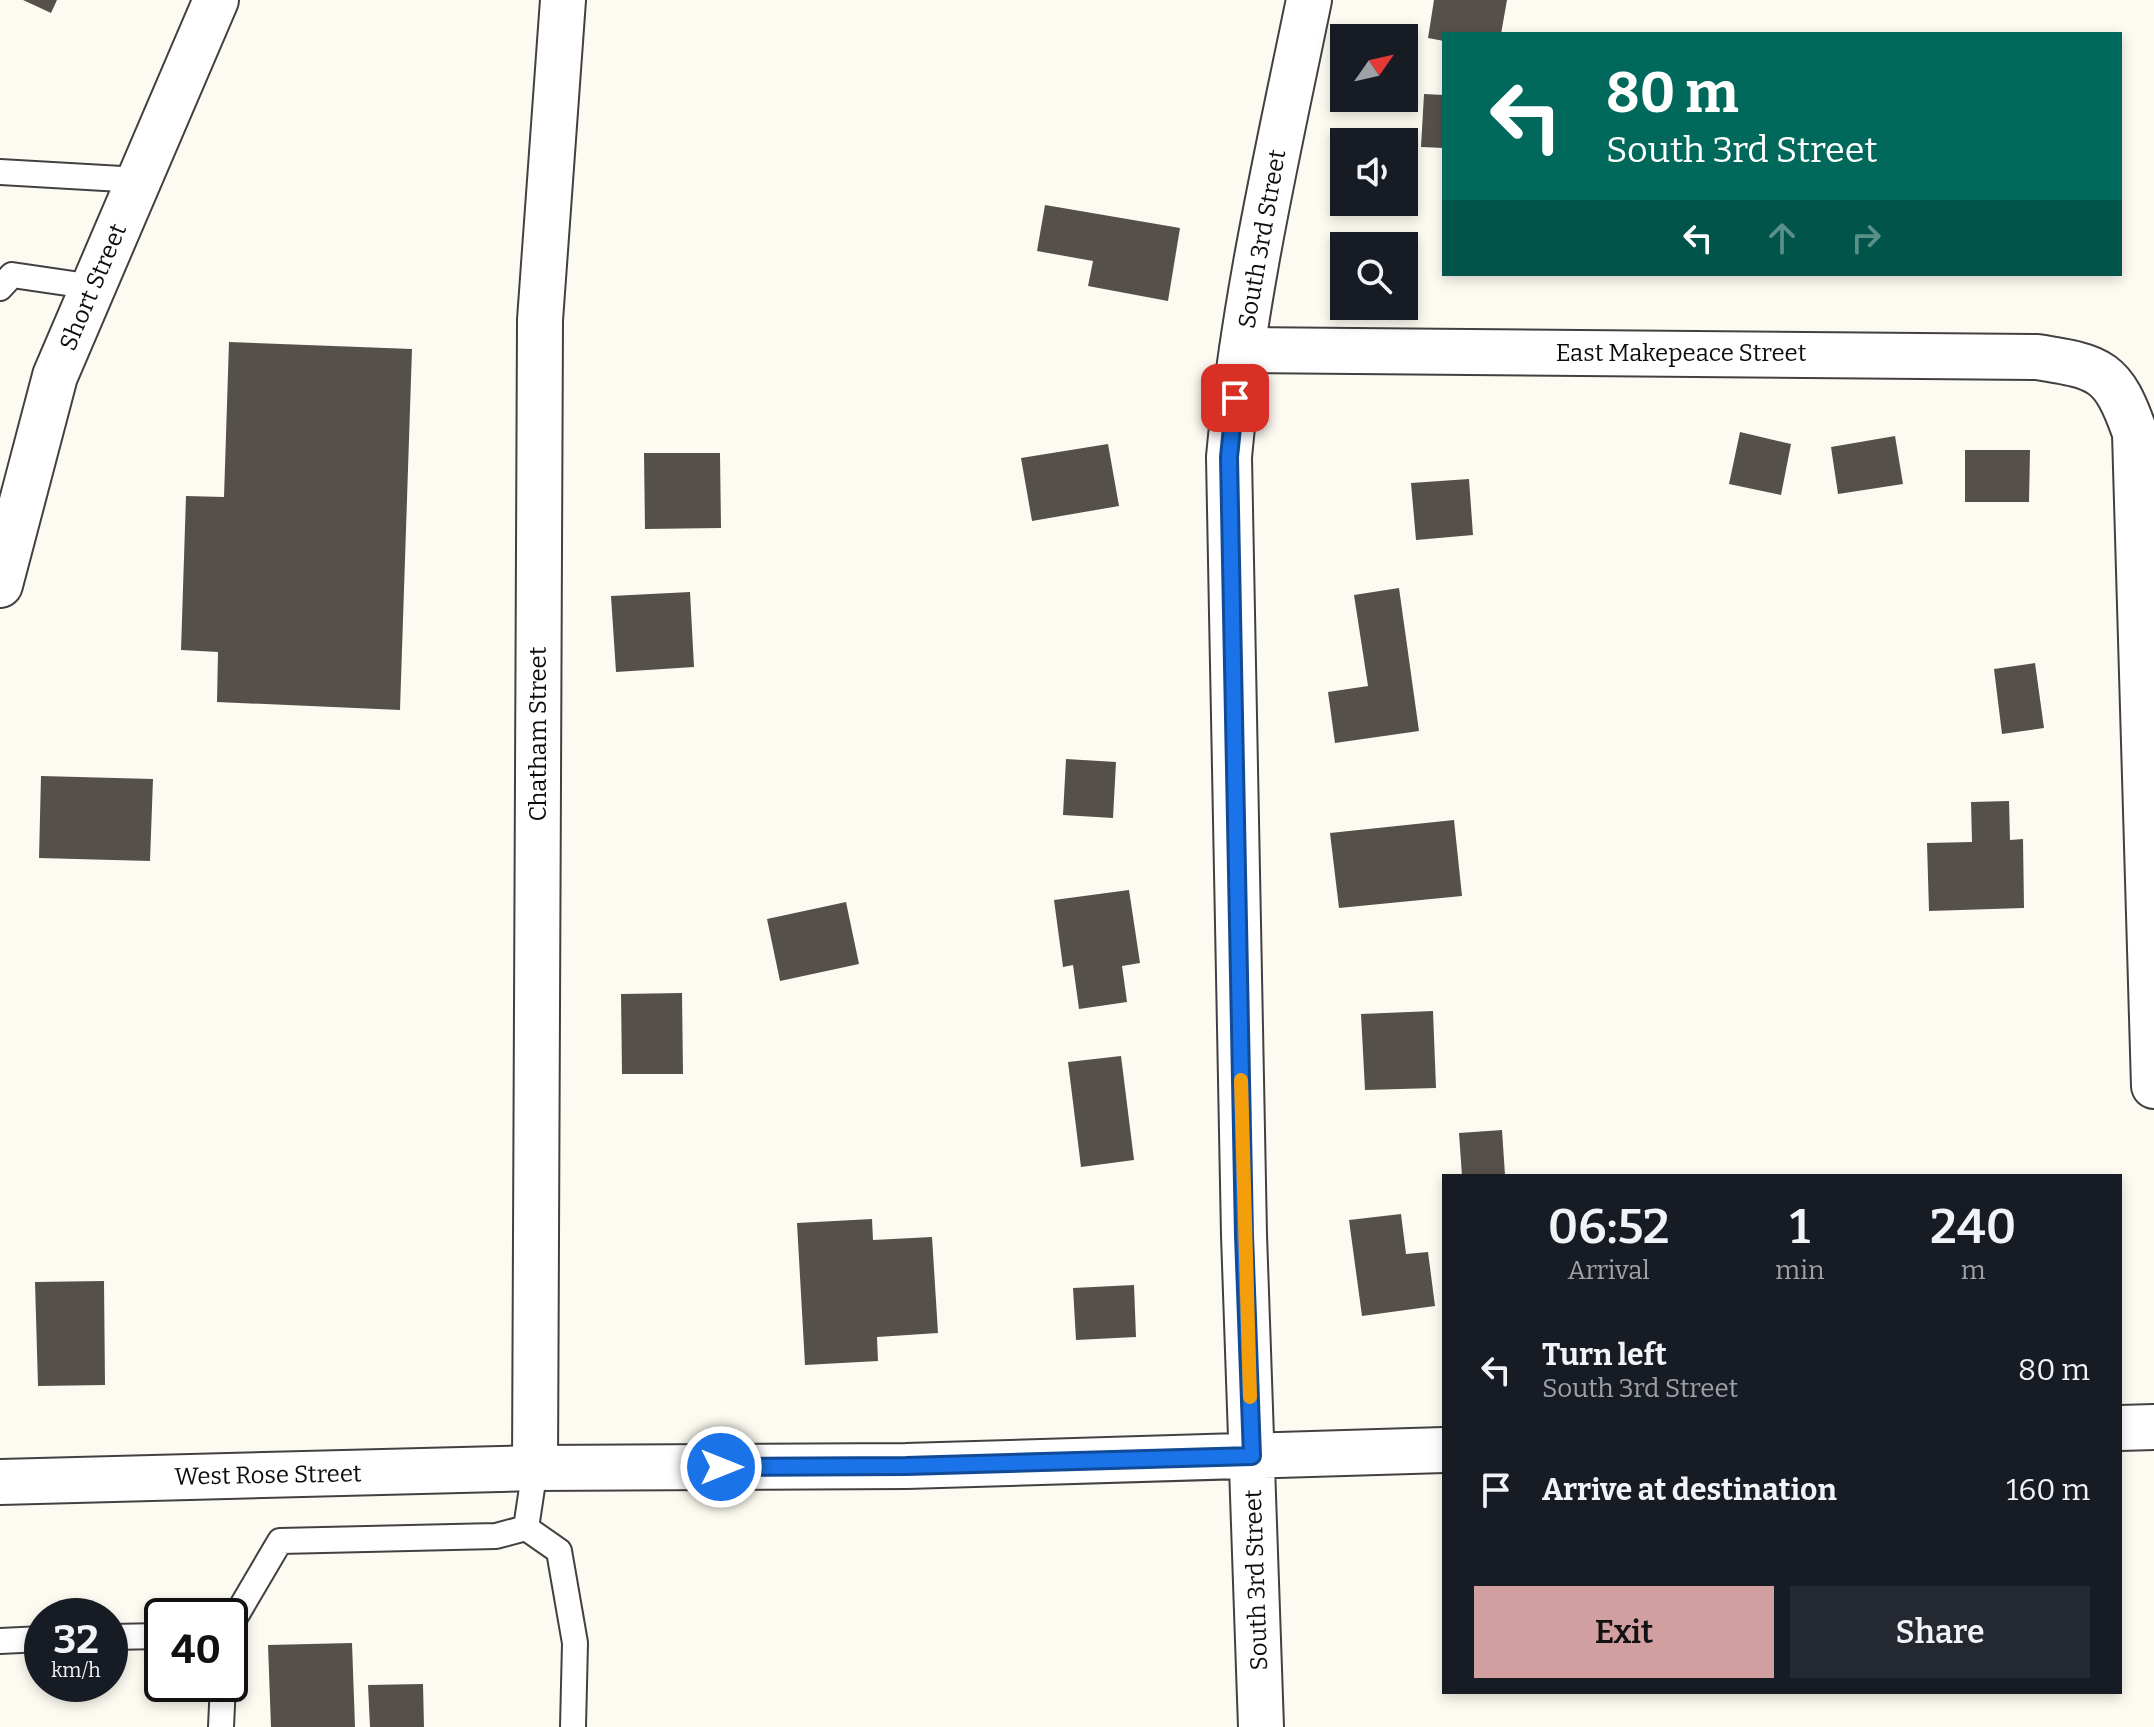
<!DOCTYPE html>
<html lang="en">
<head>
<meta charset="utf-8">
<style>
  body { margin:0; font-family:Bitter,serif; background:#242831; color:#f1f3f6; height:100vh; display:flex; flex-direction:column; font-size:30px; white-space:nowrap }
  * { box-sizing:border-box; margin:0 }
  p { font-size:26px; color:#9ea1a6 }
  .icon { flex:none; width:44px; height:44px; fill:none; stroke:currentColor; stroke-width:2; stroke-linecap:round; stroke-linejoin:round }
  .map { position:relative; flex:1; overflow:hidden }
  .side { position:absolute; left:1442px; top:1174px; width:680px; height:520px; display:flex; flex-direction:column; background:#171b24; border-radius:0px; box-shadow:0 4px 12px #0003 }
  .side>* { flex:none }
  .hud { position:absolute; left:1442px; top:32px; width:680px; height:244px; border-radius:0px; box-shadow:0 4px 12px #0003; background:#00695c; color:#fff; overflow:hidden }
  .needle { width:52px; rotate:56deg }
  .tools { position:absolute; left:1330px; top:24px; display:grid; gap:16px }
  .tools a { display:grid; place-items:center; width:88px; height:88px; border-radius:0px; background:#171b24; box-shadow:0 4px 12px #0003; font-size:40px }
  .speed { position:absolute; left:24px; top:1598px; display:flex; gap:16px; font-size:40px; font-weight:700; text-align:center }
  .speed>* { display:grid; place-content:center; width:104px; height:104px; border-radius:50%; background:#171b24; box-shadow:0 4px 12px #0003; line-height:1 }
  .speed small { font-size:20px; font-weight:400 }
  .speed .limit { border:4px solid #111; border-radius:12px; background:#fff; color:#111 }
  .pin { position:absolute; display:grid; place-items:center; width:68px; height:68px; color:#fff; margin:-34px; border-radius:16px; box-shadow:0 4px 12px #0006 }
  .me { position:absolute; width:88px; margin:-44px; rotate:90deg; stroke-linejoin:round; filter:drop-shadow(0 0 6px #0008) }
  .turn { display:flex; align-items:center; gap:28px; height:168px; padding:0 32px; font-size:36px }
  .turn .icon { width:104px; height:104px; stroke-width:2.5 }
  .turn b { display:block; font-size:56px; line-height:68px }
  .lanes { display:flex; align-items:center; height:76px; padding:0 32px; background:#0003; justify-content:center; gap:40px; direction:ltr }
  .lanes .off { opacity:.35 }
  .eta { display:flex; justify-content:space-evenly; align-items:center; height:136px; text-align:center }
  .eta b { font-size:48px; font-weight:600; line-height:56px }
  .button { display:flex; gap:16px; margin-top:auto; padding:16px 32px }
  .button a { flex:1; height:92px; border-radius:0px; background:#d29fa1; color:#111; font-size:32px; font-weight:600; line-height:92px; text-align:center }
  .button a+a { background:#242831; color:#f1f3f6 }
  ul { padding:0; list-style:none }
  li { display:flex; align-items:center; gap:24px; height:120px; padding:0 32px }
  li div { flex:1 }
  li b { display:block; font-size:30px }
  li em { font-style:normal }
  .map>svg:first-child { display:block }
</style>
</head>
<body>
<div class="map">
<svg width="2154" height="1727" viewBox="0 0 2154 1727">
  <rect width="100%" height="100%" fill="#fdfbf1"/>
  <path fill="#55504c" d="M23,0H57L51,13Z
    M1434,0H1507L1501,34H1444V41L1428,38Z
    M1424,94L1444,95V148L1421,147Z
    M1045,205L1180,228L1168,301L1088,286L1093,261L1037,251Z
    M229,342L412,349L400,710L217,702L218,652L181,650L186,496L224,497Z
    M1740,432L1791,444L1781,495L1729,484Z
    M1895,436L1903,484L1838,494L1831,447Z
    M1108,444L1119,506L1032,521L1021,458Z
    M1965,450H2030L2029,502H1965Z
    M644,453H720L721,528L645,529Z
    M1469,479L1473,535L1416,540L1411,483Z
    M1399,588L1419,731L1335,743L1328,692L1368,686L1354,595Z
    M690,592L694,667L616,672L611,596Z
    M2035,663L2044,728L2002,734L1994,669Z
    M1066,759L1116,762L1113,818L1063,815Z
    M41,776L153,779L150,861L39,858Z
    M2009,801L2010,840L2023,839L2024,908L1929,911L1927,843L1972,842L1971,802Z
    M1454,820L1462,896L1339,908L1330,833Z
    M1129,890L1140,963L1122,966L1127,1002L1079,1009L1073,965L1063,967L1054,900Z
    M846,902L859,964L780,981L767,919Z
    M682,993L683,1074H622L621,994Z
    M1433,1011L1436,1088L1365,1090L1361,1014Z
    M1121,1056L1134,1160L1081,1167L1068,1062Z
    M1502,1130L1505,1175L1462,1176L1459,1133Z
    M1401,1214L1406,1254L1428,1252L1435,1306L1362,1316L1349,1220Z
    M872,1219L873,1240L932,1237L938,1333L877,1337L878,1361L805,1365L797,1223Z
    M104,1281L105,1385L38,1386L35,1282Z
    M1134,1285L1136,1337L1076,1340L1073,1288Z
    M352,1643L355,1727H271L268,1645Z
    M423,1684L424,1727H370L368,1685Z"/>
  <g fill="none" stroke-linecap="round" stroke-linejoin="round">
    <defs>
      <path id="service" d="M0,172L139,180
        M0,288L12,275L94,287
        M526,1528L535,1468
        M230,1626L280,1541L496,1536L526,1528L559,1551L575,1643L573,1727
        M110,1637L162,1636
        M0,1641L42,1639
        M221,1727L223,1684"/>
      <path id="minor" d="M1242,350L2037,357C2101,367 2113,370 2135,433L2154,1086
        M0,585L55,376L216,0
        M535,1468L540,320L563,0"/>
      <path id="tertiary" d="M2120,1428L2154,1427
        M0,1482L535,1468L906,1466L1444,1450
        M1261,1727L1244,1235L1229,457C1243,303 1278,151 1309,0"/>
    </defs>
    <use href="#service" stroke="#414141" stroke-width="28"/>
    <use href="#minor" stroke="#414141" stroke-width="48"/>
    <use href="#tertiary" stroke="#414141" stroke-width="48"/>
    <use href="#service" stroke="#fff" stroke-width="24"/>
    <use href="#minor" stroke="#fff" stroke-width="44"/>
    <use href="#tertiary" stroke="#fff" stroke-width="44"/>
  </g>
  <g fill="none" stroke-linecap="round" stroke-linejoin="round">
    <defs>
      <path id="route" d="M721,1467L906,1466L1252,1456L1244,1235L1229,457L1235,398"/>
    </defs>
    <use href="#route" stroke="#114b97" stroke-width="20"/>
    <use href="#route" stroke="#1a73e8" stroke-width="14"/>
    <path stroke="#f59e0b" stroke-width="14" d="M1241,1080L1250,1397"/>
  </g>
  <g text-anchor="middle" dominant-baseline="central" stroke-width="8" stroke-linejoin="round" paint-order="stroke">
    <g font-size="24" fill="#0e0e0e" stroke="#fff">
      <text transform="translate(1262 239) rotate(-80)">South 3rd Street</text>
      <text transform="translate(93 287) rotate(-67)">Short Street</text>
      <text x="1681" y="353">East Makepeace Street</text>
      <text transform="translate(538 734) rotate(-90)">Chatham Street</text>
      <text transform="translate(268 1475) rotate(-1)">West Rose Street</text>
      <text transform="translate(1256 1580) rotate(-92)">South 3rd Street</text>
    </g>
  </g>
</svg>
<div class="tools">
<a><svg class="needle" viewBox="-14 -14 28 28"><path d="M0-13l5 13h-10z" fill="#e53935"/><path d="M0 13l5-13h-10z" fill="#9ea1a6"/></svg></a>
<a><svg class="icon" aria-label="sound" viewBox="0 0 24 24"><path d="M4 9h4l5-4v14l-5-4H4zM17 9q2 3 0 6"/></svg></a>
<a><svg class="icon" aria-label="search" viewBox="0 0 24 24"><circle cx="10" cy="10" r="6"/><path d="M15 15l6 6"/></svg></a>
</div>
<div class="speed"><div>32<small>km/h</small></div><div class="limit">40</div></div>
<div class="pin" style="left:1235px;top:398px;background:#d93025"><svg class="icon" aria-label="arrive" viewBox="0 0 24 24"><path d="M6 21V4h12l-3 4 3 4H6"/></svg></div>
<svg class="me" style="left:721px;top:1467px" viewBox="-20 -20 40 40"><circle r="17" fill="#1a73e8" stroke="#fff" stroke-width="3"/><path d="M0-11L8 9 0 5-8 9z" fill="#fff"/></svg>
<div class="hud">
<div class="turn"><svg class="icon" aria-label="left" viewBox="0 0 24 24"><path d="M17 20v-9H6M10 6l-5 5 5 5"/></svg><div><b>80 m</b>South 3rd Street</div></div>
<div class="lanes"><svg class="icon" aria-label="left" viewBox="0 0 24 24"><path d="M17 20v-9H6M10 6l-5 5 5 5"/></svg><svg class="icon off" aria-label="ahead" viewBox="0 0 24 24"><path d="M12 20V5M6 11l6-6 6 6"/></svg><svg class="icon off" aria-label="right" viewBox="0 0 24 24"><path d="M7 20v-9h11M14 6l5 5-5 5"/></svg></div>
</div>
<section class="side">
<div class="eta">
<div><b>06:52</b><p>Arrival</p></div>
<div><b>1</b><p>min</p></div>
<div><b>240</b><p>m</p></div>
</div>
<ul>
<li><svg class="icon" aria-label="left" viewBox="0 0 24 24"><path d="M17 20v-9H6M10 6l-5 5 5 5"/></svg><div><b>Turn left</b><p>South 3rd Street</p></div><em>80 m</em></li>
<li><svg class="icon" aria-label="arrive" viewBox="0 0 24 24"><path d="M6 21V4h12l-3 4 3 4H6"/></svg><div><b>Arrive at destination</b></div><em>160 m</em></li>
</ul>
<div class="button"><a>Exit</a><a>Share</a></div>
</section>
</div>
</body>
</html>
